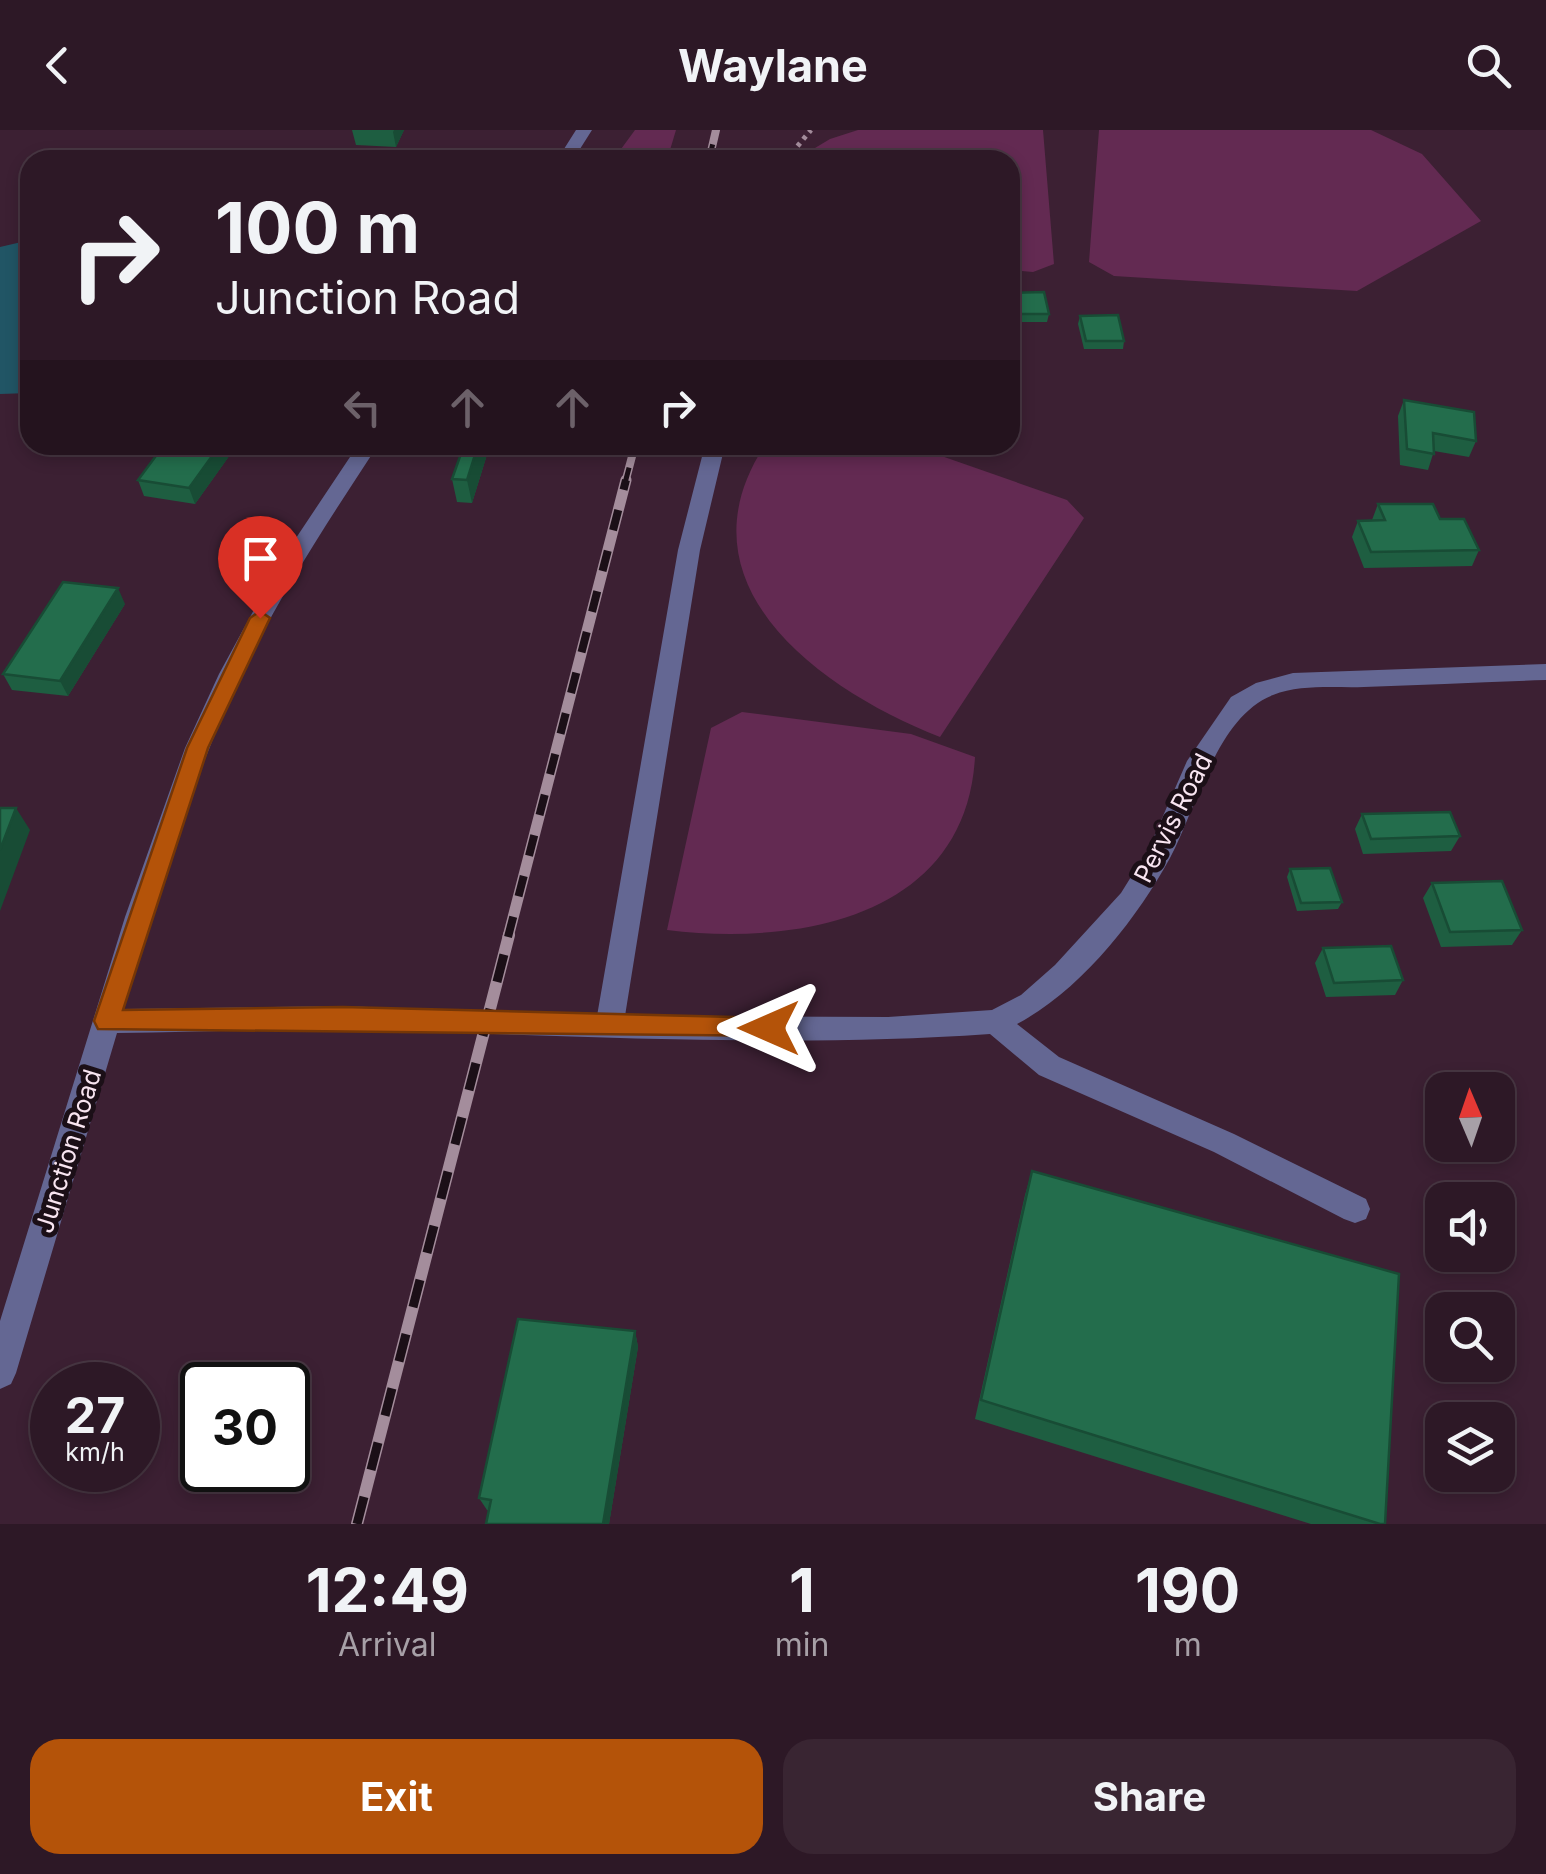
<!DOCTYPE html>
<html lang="en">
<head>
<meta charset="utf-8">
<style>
  body { margin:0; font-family:Inter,sans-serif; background:#392532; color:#f1f3f6; height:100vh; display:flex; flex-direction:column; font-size:38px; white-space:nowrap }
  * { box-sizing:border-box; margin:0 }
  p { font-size:32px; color:#a7a0a7 }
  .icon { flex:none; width:55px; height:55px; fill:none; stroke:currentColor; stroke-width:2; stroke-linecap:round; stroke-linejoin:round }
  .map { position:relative; height:1394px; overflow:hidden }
  .panel { display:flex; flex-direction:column; background:#2d1826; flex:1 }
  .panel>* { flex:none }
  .top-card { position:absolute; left:20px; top:20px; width:1000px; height:305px; border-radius:30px; box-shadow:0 5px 15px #0003,0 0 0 2px #483743; background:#2d1826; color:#f1f3f6; overflow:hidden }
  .needle { width:65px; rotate:358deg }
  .buttons { position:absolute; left:1425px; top:942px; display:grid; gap:20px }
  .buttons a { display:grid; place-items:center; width:90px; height:90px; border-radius:20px; background:#2d1826; box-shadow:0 5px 15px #0003,0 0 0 2px #483743; font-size:50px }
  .speed { position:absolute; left:30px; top:1232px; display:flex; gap:20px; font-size:50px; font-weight:700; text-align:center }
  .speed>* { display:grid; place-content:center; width:130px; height:130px; border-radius:50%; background:#2d1826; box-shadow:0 5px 15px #0003,0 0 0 2px #483743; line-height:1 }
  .speed small { font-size:25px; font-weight:400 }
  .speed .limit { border:5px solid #111; border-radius:15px; background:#fff; color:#111 }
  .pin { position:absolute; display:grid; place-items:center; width:85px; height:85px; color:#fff; margin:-102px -42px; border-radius:50% 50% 50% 0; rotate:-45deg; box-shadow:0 0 10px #0007 }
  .pin .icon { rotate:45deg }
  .me { position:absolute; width:110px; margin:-55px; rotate:270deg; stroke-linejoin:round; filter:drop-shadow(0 0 8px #0008) }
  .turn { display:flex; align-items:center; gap:35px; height:210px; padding:0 30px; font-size:45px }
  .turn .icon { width:130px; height:130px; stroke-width:2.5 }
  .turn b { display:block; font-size:70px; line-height:85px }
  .lanes { display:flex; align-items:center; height:95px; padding:0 30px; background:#0003; justify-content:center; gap:50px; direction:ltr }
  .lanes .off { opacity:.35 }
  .eta { display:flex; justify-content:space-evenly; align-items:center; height:170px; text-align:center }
  .eta b { font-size:60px; font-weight:700; line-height:70px }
  .primary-button { display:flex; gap:20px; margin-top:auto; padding:20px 30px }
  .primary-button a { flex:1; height:115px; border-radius:30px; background:#b45309; color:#fff; font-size:40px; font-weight:700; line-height:115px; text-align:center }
  .primary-button a+a { background:#392532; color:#f1f3f6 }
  header { display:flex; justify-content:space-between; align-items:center; height:130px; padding:0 30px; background:#2d1826; font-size:45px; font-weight:700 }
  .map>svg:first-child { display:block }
</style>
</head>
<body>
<header><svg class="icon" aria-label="back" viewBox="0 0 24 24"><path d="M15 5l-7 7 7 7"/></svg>Waylane<svg class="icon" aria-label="search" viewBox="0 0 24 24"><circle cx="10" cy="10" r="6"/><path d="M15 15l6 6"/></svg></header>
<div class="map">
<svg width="1546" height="1394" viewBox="0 0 1546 1394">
  <rect width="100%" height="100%" fill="#3c2033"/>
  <path fill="#632a52" d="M635,0H676L667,30H613Z
    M858,0H1043L1054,134L1033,142L1010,140V30H795L830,9Z
    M1099,0H1371L1422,24L1481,91L1357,161L1114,146L1089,132Z
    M765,315H910L1067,370L1084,388L940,607C822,561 673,455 765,315Z
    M742,582L911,604L975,627C966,788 797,816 667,800L711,598Z"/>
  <path fill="#215565" d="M30,110V263L0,264V117Z"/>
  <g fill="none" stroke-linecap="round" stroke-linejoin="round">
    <path stroke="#a38c9b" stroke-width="5" stroke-dasharray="4 5" stroke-linecap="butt" d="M786,30L811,0"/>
    <path fill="#646793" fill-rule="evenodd" d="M576,0H592L573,30H557Z
      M358,315H378C329,390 279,465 241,546C190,652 157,767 124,879L343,876L597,886L678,420L705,315H725L700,420L625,886L888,887L992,880L1021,865L1055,835L1121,763L1149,718L1187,631L1231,567L1256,553L1293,543L1546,534V550C1485,552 1424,555 1364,557C1334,558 1301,554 1273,565C1216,587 1197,678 1170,728C1136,790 1081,860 1017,894L1059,927L1234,1004L1366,1069L1370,1079L1366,1089L1355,1093L1344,1089L1214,1022L1039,945L990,904C775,919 560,904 345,900C269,899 193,902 117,903L16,1243L11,1254L0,1259V1191L125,787L185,618L219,544L280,432Z"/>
    <defs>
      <path id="rail-far2" d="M709,30L716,0
        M625,353L635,315"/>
      <path id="rail-far1" d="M508,807L626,350"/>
      <path id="rail" d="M357,1394L509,805"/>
    </defs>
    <use href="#rail-far2" stroke="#a48d9c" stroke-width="8"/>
    <use href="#rail-far1" stroke="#a48d9c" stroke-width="11"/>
    <use href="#rail" stroke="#a48d9c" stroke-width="12"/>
    <use href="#rail-far2" stroke="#1b0f17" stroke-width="5" stroke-dasharray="16" stroke-linecap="butt"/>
    <use href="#rail-far1" stroke="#1b0f17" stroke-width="8" stroke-dasharray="21" stroke-linecap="butt"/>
    <use href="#rail" stroke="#1b0f17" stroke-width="9" stroke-dasharray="28" stroke-linecap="butt"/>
  </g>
  <path fill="#1e5e41" d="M352,0H404L396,17L356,15Z
    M1010,163L1049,184L1047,192H1010Z
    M1080,186L1124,211L1123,219H1084L1078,194Z
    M1404,270L1476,311L1469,327L1434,321L1428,340L1400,335L1398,286Z
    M164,315H237L195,374L144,366L138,350Z
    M464,315H490L472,373L457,372L452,349Z
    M1378,374L1440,389L1479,420L1472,436L1364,438L1352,407L1358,391L1372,390Z
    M125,474L68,566L12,560L3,544Z
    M1362,684L1460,706L1451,721L1363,724L1355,699Z
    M1290,739L1342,772L1338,779L1297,781L1287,747Z
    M1432,753L1522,800L1512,815L1441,817L1423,768Z
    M1323,818L1403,850L1395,865L1326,867L1315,833Z
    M1032,1041L1385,1394H1311L975,1289L1025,1065Z
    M635,1201L638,1217L609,1394H486L489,1381L487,1380L479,1368Z"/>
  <path fill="#184c35" d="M394,0H404L396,17L393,2Z
    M220,315H237L195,374L189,358Z
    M478,315H490L472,373L467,350Z
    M118,458L125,474L68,566L60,551Z
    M16,678L30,700L0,781V720Z
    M635,1201L638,1217L609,1394H603Z"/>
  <path fill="#236d4c" stroke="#184c35" stroke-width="2.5" d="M1044,162L1049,184H1010V163Z
    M1118,185L1124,211H1086L1080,186Z
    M1404,270L1474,282L1476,311L1433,303L1434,324L1407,319Z
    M164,315H220L189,358L138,350Z
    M464,315H478L467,350L452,349Z
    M1378,374H1433L1440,389H1464L1479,420L1371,422L1358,391L1385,390Z
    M63,452L118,458L60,551L3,544Z
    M0,678H16L0,720Z
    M1450,682L1460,706L1371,709L1362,684Z
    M1330,738L1342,772L1301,773L1290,739Z
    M1502,751L1522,800L1450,802L1432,753Z
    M1391,816L1403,850L1334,853L1323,818Z
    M1032,1041L1399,1144L1385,1394H1380L981,1270Z
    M518,1189L635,1201L603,1394H486L491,1370L479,1368Z"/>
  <path fill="#b45309" stroke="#753606" stroke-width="2.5" d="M260,481L270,488L208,618L123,880L343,877L769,888L778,891L781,898L778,906L98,899L94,891L187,618L250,488Z"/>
  <g text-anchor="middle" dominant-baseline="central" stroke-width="10" stroke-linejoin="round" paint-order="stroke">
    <g font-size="25" fill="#f8e5f1" stroke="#1b0f17">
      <text transform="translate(1173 688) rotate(-63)">Pervis Road</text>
      <text transform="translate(68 1021) rotate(-73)">Junction Road</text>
    </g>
  </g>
</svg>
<div class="buttons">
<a><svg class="needle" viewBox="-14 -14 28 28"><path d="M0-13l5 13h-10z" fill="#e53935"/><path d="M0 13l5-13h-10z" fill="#a7a0a7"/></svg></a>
<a><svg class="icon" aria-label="sound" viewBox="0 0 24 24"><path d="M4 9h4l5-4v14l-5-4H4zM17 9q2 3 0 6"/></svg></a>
<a><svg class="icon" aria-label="search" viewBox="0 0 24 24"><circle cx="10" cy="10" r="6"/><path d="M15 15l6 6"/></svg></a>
<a><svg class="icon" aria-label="layers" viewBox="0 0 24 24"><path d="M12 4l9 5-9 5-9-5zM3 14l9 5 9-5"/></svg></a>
</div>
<div class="speed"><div>27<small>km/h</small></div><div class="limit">30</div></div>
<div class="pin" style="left:260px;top:488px;background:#d93025"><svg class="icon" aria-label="arrive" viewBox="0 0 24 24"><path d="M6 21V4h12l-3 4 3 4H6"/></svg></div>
<svg class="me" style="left:769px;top:898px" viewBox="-20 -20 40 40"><path d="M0-17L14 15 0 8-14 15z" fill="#b45309" stroke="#fff" stroke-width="4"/></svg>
<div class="top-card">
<div class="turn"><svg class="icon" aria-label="right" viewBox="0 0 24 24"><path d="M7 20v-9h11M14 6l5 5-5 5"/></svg><div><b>100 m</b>Junction Road</div></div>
<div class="lanes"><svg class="icon off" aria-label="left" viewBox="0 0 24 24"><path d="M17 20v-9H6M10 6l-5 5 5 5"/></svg><svg class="icon off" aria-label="ahead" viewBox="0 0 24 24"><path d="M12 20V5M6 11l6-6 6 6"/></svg><svg class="icon off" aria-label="ahead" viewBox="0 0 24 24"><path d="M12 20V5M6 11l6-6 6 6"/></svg><svg class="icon" aria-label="right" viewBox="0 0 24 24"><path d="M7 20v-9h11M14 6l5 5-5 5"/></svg></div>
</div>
</div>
<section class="panel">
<div class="eta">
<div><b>12:49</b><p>Arrival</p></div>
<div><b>1</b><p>min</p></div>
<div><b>190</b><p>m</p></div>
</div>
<div class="primary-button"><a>Exit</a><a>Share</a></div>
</section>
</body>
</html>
